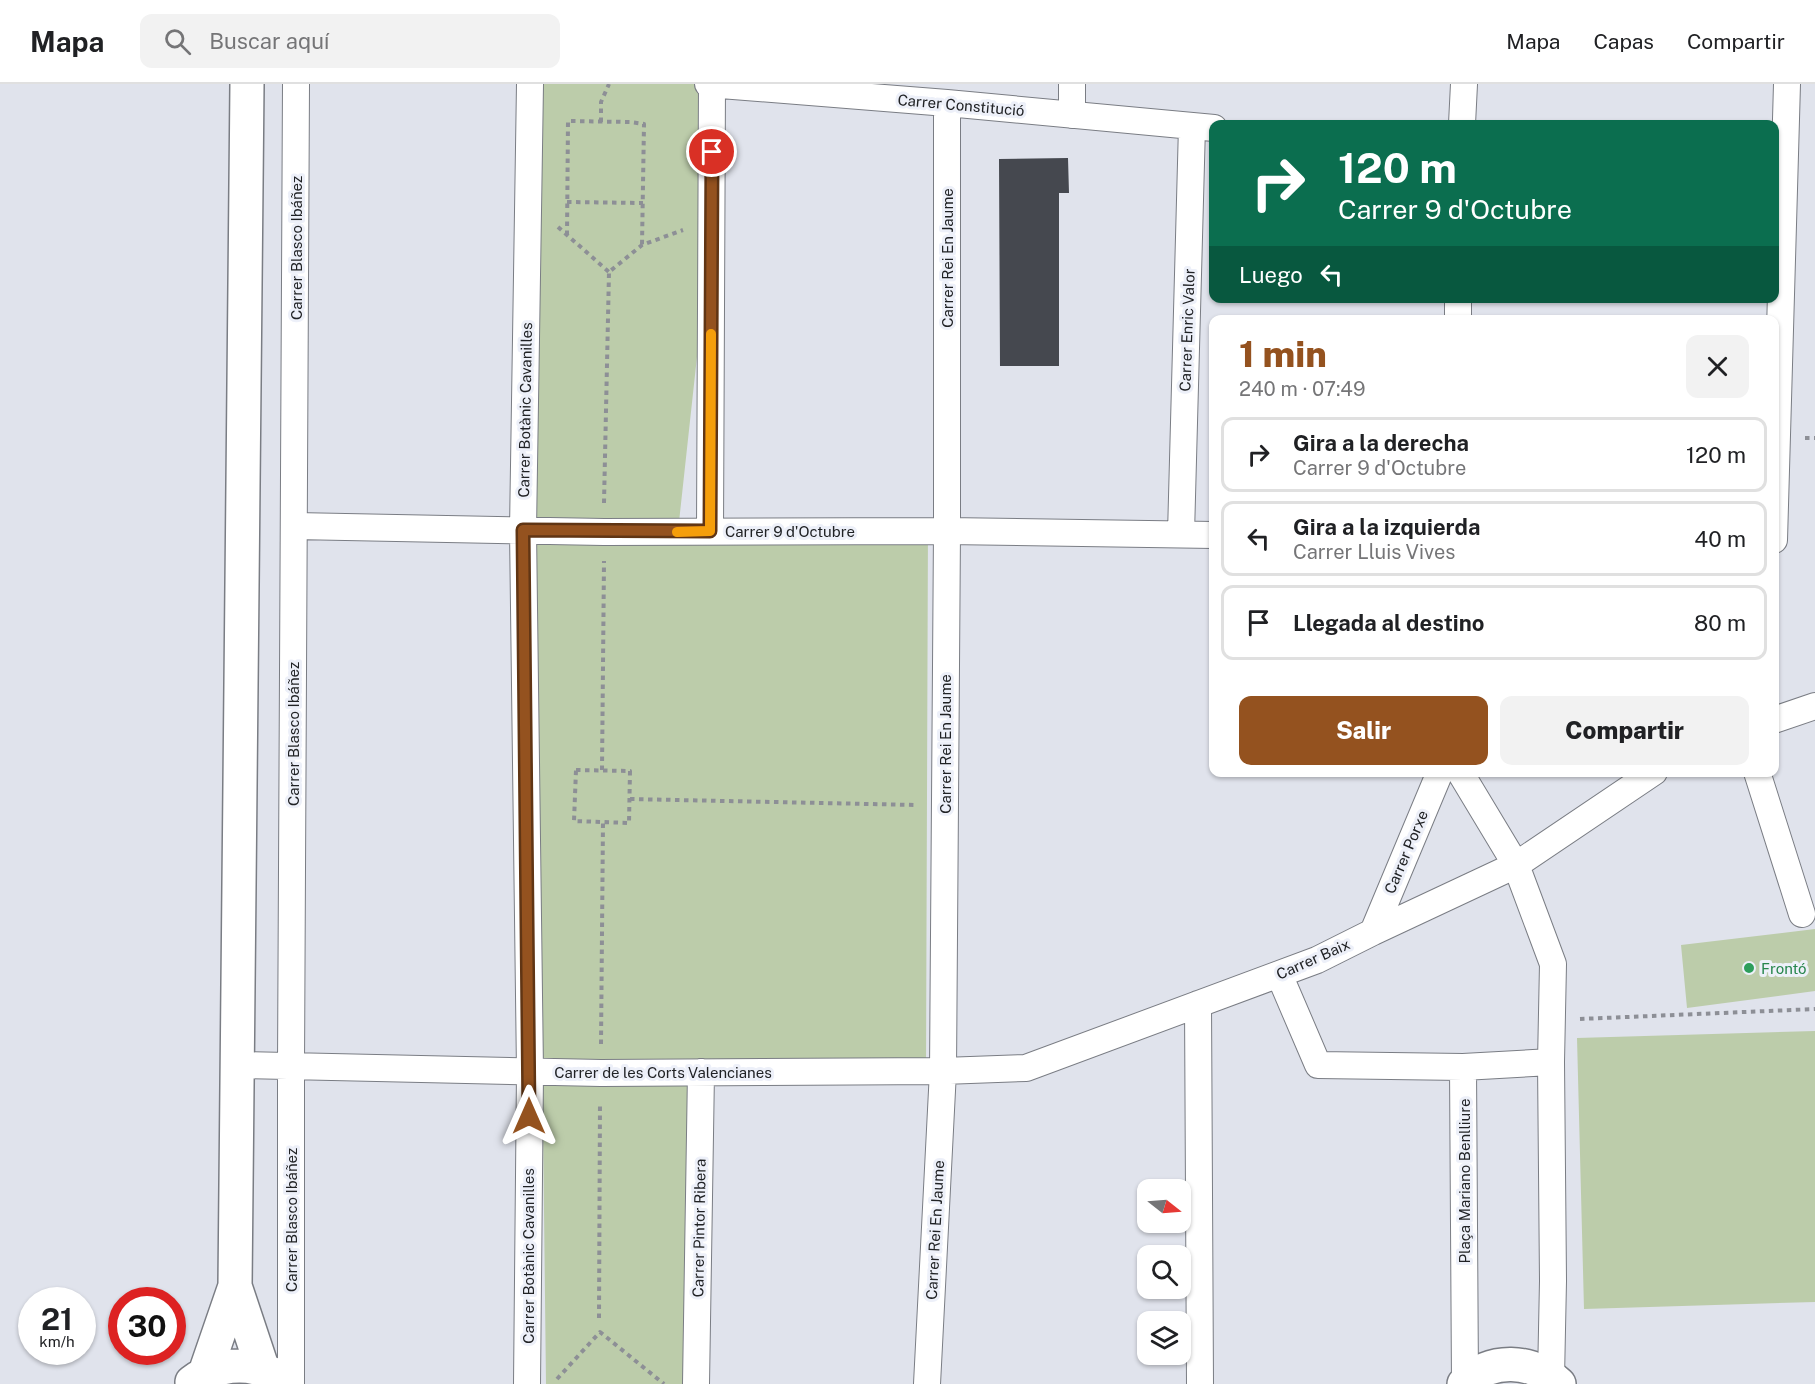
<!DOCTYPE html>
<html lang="es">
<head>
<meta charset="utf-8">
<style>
  body { margin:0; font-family:"Public Sans",sans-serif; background:#f2f2f2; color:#202124; height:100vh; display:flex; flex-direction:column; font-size:22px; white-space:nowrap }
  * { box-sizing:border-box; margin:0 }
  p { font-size:20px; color:#757577 }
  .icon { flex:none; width:33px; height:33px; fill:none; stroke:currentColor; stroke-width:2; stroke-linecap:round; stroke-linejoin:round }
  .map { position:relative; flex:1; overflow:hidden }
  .sheet { position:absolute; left:1209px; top:231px; width:570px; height:462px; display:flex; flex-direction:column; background:#fff; border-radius:12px; box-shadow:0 2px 4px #0004 }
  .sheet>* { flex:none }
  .hud { position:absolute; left:1209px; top:36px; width:570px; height:183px; border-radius:12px; box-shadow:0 2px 4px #0004; background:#0b6e4f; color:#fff; overflow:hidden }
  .needle { width:39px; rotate:107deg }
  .controls { position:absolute; left:1137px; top:1095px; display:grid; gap:12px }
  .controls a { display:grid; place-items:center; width:54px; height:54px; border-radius:12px; background:#fff; box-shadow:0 2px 4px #0004; font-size:30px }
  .speed { position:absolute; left:18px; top:1203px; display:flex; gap:12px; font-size:30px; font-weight:700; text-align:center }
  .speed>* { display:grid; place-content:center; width:78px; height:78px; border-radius:50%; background:#fff; box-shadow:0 2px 4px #0004; line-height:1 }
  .speed small { font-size:15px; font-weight:400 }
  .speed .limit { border:9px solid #d22; background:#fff; color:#111 }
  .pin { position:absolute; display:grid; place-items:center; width:51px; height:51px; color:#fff; margin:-26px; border:3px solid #fff; border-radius:50%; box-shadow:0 2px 6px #0007 }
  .me { position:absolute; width:66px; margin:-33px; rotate:0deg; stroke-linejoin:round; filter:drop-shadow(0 0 4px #0008) }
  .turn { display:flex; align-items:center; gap:21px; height:126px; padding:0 30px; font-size:27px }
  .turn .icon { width:78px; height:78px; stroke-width:2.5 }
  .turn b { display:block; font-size:42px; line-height:51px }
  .then { display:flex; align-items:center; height:57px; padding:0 30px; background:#0003; gap:12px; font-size:22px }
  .round { display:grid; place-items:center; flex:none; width:63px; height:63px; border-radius:12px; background:#f2f2f2 }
  .head { display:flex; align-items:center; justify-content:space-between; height:102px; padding:0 30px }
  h1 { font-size:36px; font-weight:800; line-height:45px; color:#94521f }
  .primary-button { display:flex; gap:12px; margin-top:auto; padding:12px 30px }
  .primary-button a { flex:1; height:69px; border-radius:12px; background:#94521f; color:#fff; font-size:24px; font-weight:800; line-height:69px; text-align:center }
  .primary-button a+a { background:#f2f2f2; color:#202124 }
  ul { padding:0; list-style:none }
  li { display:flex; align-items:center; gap:18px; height:75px; margin:0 12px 9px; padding:0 18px; border:3px solid #e0e0e0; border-radius:12px }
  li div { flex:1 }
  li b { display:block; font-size:22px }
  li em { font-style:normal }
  header { display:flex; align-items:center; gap:36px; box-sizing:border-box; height:84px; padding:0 30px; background:#fff; border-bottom:2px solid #e0e0e0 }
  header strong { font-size:28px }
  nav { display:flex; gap:33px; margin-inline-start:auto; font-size:21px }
  .search { width:420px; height:54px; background:#f2f2f2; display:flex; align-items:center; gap:15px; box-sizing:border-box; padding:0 21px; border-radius:12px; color:#757577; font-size:22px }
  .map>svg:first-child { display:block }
</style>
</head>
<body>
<header>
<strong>Mapa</strong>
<div class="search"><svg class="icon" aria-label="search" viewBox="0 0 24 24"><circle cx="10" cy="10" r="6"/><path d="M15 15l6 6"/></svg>Buscar aquí</div>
<nav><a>Mapa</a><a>Capas</a><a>Compartir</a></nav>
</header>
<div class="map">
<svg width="1815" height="1300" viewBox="0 0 1815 1300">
  <rect width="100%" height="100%" fill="#e0e3ec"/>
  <path fill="#bcccaa" d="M531,0H708L712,135L679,438L928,439L926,983L701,988L696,1300H546Z
    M1815,845V907L1687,924L1681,861Z
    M1815,947V1218L1584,1225L1577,954Z"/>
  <path fill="#45484f" d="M1068,74L1069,109H1059V282H1000L999,75Z"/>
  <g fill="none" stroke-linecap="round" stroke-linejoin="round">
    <defs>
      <path id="street" d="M708,0L947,19L1214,44
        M1072,0V31
        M1462,40L1464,0
        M1458,236V214
        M295,442L604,448L947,447L1214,451
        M710,447L712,0
        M1181,450L1192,42
        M1774,456L1787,0
        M1774,636L1815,622
        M1460,688L1516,781L1553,880L1551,978L1553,1197L1551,1294
        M1757,688L1802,830
        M1373,848L1440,688
        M1279,890L1318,981L1463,983
        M1198,920L1200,1300
        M238,981L601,989L943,987L1026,984L1317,876L1373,848L1516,781L1654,688
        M1465,1298L1463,983L1551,978
        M291,1300V982L296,0
        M527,1300L530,988L523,446L530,0
        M696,1300L701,988
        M927,1300L943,987L947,447V19"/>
      <path id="secondary" d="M235,1202L263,1286
        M205,1289L235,1202L247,0
        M192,1298C221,1277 259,1276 287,1300
        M1464,1300C1491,1273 1531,1275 1559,1300"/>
    </defs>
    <use href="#street" stroke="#7a7d84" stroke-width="28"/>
    <use href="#secondary" stroke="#7a7d84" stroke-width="36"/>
    <path stroke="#8d8f96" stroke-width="4" stroke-dasharray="4.5 4.5" stroke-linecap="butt" d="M601,38V18L609,0
      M567,118L643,119
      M558,143L609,188
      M567,151L568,37L630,38L644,40L642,161
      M1805,354H1815
      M604,419L609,188L642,161L683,146
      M576,686L630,687L629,739L574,737Z
      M602,686L604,477
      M630,715L917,721
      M1580,935L1815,925
      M601,960L603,738
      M599,1234L600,1018
      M557,1295L600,1248L664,1300"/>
    <use href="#street" stroke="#fff" stroke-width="26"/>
    <use href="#secondary" stroke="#fff" stroke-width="33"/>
  </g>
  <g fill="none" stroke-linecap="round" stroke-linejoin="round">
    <defs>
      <path id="route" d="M529,1032L523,446L710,447L712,68"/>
    </defs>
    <use href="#route" stroke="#603514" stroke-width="15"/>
    <use href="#route" stroke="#94521f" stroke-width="10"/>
    <path stroke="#f59e0b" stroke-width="10" d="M677,448L710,447L711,250"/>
  </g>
  <circle fill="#2e9e5b" stroke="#edf0f9" stroke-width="2" cx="1749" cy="884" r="6"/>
  <g text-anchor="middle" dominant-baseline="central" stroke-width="6" stroke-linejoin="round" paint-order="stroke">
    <g font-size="15" fill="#202225" stroke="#edf0f9">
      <text transform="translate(961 21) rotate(5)">Carrer Constitució</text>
      <text transform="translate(296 164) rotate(-90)">Carrer Blasco Ibáñez</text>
      <text transform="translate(947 174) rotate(-90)">Carrer Rei En Jaume</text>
      <text transform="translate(1187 246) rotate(-88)">Carrer Enric Valor</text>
      <text transform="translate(525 326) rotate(-89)">Carrer Botànic Cavanilles</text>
      <text x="790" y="447">Carrer 9 d'Octubre</text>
      <text transform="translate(293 650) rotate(-90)">Carrer Blasco Ibáñez</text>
      <text transform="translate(945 660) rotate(-90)">Carrer Rei En Jaume</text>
      <text transform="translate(1406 768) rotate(-67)">Carrer Porxe</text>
      <text transform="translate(1313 875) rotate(-24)">Carrer Baix</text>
      <text x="663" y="988">Carrer de les Corts Valencianes</text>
      <text transform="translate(1464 1097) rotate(-90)">Plaça Mariano Benlliure</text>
      <text transform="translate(291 1136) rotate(-90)">Carrer Blasco Ibáñez</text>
      <text transform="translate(699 1144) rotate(-89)">Carrer Pintor Ribera</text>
      <text transform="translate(935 1146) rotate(-87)">Carrer Rei En Jaume</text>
      <text transform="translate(528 1172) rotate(-90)">Carrer Botànic Cavanilles</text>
    </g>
    <g font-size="15" fill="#27864d" stroke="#edf0f9" text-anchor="start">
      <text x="1761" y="884">Frontó</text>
    </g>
  </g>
</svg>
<div class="controls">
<a><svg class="needle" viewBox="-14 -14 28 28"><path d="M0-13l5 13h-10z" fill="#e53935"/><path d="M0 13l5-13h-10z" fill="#757577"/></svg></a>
<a><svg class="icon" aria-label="search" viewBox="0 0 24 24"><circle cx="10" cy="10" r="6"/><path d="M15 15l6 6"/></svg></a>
<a><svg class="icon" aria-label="layers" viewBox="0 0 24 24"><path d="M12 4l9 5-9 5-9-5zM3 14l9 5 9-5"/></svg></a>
</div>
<div class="speed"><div>21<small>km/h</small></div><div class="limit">30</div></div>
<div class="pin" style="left:712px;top:68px;background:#d93025"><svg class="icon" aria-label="arrive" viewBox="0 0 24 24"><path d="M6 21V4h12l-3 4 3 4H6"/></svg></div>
<svg class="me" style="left:529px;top:1032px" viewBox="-20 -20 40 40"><path d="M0-17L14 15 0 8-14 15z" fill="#94521f" stroke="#fff" stroke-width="4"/></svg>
<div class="hud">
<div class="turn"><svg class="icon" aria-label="right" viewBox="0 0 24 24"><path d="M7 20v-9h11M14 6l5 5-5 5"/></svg><div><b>120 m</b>Carrer 9 d'Octubre</div></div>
<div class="then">Luego<svg class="icon" aria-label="left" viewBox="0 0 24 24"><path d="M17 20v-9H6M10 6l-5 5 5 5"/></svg></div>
</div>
<section class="sheet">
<div class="head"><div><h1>1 min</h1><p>240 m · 07:49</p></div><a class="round"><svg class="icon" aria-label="close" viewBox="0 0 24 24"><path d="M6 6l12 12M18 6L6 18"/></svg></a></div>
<ul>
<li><svg class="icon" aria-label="right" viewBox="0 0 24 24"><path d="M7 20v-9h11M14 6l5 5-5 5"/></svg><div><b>Gira a la derecha</b><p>Carrer 9 d'Octubre</p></div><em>120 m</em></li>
<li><svg class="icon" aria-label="left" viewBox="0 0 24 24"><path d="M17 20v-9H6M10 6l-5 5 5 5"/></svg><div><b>Gira a la izquierda</b><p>Carrer Lluis Vives</p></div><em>40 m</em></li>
<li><svg class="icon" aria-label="arrive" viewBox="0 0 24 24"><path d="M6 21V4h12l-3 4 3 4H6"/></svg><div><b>Llegada al destino</b></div><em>80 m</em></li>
</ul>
<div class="primary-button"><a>Salir</a><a>Compartir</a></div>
</section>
</div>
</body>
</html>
